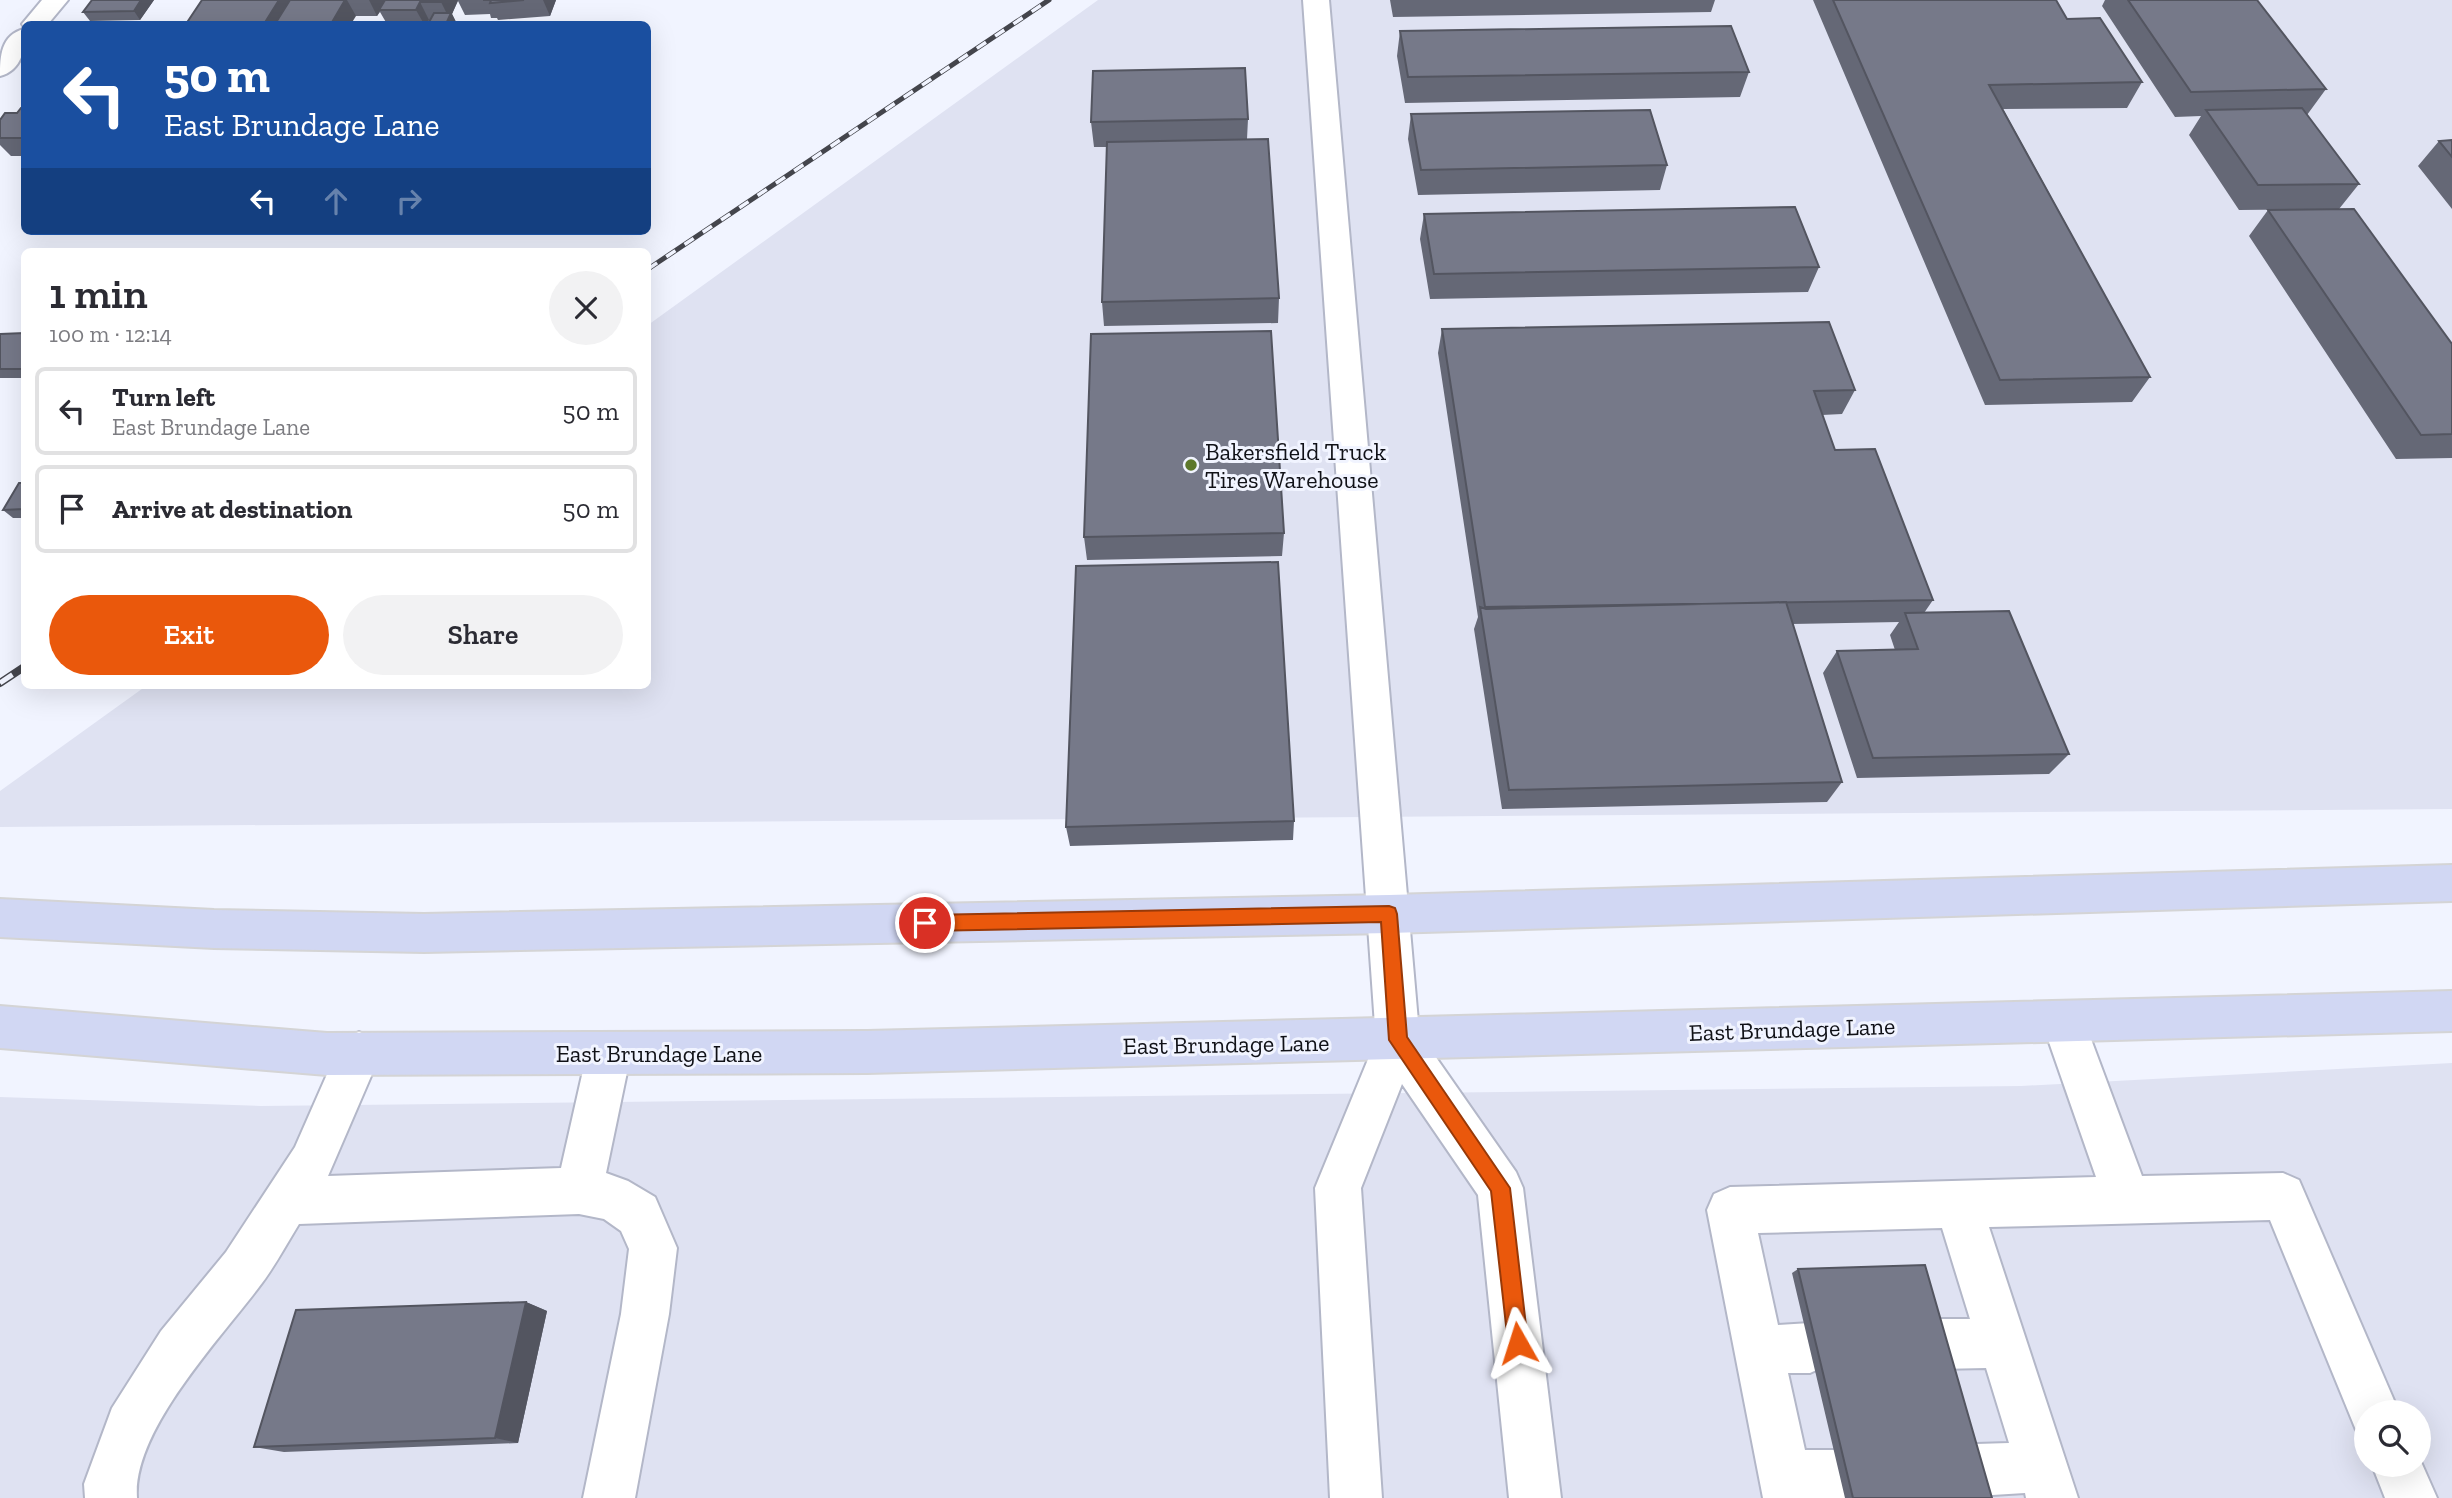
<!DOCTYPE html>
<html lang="en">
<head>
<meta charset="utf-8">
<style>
  body { margin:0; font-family:"Zilla Slab",serif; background:#f2f2f3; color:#2b2b33; height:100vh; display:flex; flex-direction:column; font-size:26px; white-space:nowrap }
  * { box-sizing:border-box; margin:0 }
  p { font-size:23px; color:#7c7c81 }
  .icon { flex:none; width:38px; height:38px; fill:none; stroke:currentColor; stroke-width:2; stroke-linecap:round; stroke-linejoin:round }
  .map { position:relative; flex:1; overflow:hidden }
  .details { position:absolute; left:21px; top:248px; width:630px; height:441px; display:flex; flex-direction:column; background:#fff; border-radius:10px; box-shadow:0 7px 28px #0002 }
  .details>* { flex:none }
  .top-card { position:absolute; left:21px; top:21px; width:630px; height:214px; border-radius:10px; box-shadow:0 7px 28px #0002; background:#1a4fa0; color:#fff; overflow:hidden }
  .fabs { position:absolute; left:2354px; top:1400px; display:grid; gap:14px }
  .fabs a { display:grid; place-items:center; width:77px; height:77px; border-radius:50%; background:#fff; box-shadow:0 7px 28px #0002; font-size:35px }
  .pin { position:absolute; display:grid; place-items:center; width:60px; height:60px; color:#fff; margin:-30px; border:4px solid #fff; border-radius:50%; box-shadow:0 2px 7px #0007 }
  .me { position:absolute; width:77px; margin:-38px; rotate:354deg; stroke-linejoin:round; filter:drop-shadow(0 0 5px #0008) }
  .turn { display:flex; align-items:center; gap:24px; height:147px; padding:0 28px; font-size:32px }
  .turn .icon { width:91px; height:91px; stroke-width:2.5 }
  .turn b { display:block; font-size:49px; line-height:60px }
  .lanes { display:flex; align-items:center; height:66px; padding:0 28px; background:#0003; justify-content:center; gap:35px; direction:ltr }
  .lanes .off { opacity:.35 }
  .round { display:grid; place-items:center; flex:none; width:74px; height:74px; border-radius:37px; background:#f2f2f3 }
  .head { display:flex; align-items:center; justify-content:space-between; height:119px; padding:0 28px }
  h1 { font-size:42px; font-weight:600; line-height:52px }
  .button { display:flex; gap:14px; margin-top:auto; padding:14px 28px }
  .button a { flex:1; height:80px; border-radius:42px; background:#ea580c; color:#fff; font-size:28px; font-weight:600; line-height:80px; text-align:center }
  .button a+a { background:#f2f2f3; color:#2b2b33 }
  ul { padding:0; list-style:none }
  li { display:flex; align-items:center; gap:21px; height:88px; margin:0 14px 10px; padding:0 14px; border:4px solid #e1e1e2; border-radius:10px }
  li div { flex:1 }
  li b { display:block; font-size:26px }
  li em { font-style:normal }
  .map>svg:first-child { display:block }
</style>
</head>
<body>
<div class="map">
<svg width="2452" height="1498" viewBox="0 0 2452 1498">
  <rect width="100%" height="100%" fill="#f1f4ff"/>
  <path fill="#dfe2f2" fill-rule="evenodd" d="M1098,0H2452V809L0,827V791L146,686H648V325Z
    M2452,1063V1498H0V1097L261,1106L2021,1086ZM2366,1412H2418V1465H2366Z"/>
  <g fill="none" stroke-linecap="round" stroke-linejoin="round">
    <defs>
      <path id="minor" d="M42,0H68L48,24H24V27L22,24Z
        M1303,0H1329L1419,1033L1516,1172L1523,1188L1561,1498H1509L1478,1195L1402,1084L1361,1188L1382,1498H1330L1315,1188L1376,1040Z
        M24,29C26,48 22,70 0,76C0,56 1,35 24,29Z
        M2064,1001L2079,1007L2142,1176L2283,1173L2299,1180L2399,1412H2366V1434L2356,1430L2270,1220L1989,1227L2078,1498H2026L2025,1493L1976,1496L1958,1488L1950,1470L1958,1452L1976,1444L2009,1443L1986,1368L1939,1369L1922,1361L1914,1344L1922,1327L1939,1319H1970L1942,1228L1758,1233L1778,1325L1810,1323L1827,1331L1835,1348L1827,1365L1810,1373H1788L1805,1450H1840L1858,1458L1866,1476L1858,1494L1849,1498H1763L1707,1210L1714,1194L1730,1187L2096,1177L2042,1022L2049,1007Z
        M359,1032L375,1038L381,1053L328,1176L561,1168L587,1053L593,1038L609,1032L625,1038L631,1053L606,1173L628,1181L655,1197L677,1248L669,1314L635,1498H583L621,1314L629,1249L621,1231L604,1219L579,1214L299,1224C286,1245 274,1268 259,1287C220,1339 132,1431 137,1498H85L84,1484L112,1408L161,1331L226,1252L295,1147L343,1038Z
        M2418,1455L2437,1498H2385L2372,1465H2418Z"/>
      <path id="major" d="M2452,865V901L1389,933L424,952L214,948L0,937V899L214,910L424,914L1389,895Z
        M2452,991V1031L867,1073L327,1075L0,1048V1006L327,1033L867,1031Z"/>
    </defs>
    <use href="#minor" stroke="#b3b7c8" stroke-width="4"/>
    <use href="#major" stroke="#d4d4d5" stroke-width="4"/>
    <use href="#minor" fill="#fff" fill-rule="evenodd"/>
    <use href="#major" fill="#d1d7f3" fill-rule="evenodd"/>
    <defs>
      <path id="rail-far1" d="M648,269L1049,0"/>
      <path id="rail" d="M0,683L24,667"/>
    </defs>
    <use href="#rail-far1" stroke="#44454c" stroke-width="5"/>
    <use href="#rail" stroke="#44454c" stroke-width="8"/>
    <use href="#rail-far1" stroke="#f1f4ff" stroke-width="3.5" stroke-dasharray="11" stroke-linecap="butt"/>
    <use href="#rail" stroke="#f1f4ff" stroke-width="5" stroke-dasharray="15" stroke-linecap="butt"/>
  </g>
  <path fill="#656876" d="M92,0H154L140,20L90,21L83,12Z
    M202,0H556L550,16L498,20L497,18H491L490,14L465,15L458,1L452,14L456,22L455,24H428L431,20H429L427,24H387L380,12L377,16H356Z
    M1390,0H1715L1711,12L1393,17Z
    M1813,0H2056L2067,19L2142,82L2127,108L2003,109L2150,377L2132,402L1985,405Z
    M2105,0H2257L2326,89L2307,115L2359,184L2339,209L2239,210L2189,135L2201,116L2175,117L2102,6Z
    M1400,31L1749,72L1740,97L1405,103L1397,56Z
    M24,108V156H11L0,145V120L17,113Z
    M1411,114L1667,165L1660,190L1418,195L1408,139Z
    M1248,119L1247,139L1279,298L1278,323L1104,326L1102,302L1107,147H1094L1091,122Z
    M2452,140V209L2418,166L2439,141Z
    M2268,210L2452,344V458L2396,459L2249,236Z
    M1424,214L1819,267L1808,292L1430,299L1420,239Z
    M1442,329L1855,390L1842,414L1822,415L1835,450L1933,600L1924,613L2069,754L2049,774L1857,778L1823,673L1837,651L1895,650L1890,635L1899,622L1792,624L1842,782L1827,802L1502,809L1474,629L1478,617L1438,353Z
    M24,333V378H0V334Z
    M24,483V518H13L3,510Z
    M1284,533L1282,556L1087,560L1084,537Z
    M1294,821L1293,840L1070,846L1066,827Z
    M1798,1269L1992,1498H1845L1792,1273Z
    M526,1302L547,1311L518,1443L284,1452L254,1447Z"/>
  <path fill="#535560" d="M141,0H154L140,20L134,11Z
    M279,0H295L286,24H264Z
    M345,0H347L356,16L351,24H331Z
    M369,0H386L377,16Z
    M441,0H458L452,14L456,22L455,24H446L449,18L441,2Z
    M543,0H556L550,16Z
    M420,2L429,20L427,24H424L416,10Z
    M526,1302L547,1311L518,1443L495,1438Z"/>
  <path fill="#767989" stroke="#535560" stroke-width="2" d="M92,0H141L134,11L83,12Z
    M202,0H279L264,24H186Z
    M290,0H345L331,24H275Z
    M385,0H441V2H420L416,10H379Z
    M483,0H524L490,3L491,0Z
    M1833,0H2056L2067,19L2100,18L2142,82L1989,85L2150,377L2000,380Z
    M2128,0H2257L2326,89L2191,92Z
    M434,13H451L446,24H428Z
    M1731,26L1749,72L1408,77L1400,31Z
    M1245,68L1248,119L1091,122L1093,71Z
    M21,108H24V138H0V120L5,113H17Z
    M2302,108L2359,184L2258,185L2206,110Z
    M1650,110L1667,165L1421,170L1411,114Z
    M1268,139L1279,298L1102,302L1107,142Z
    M2452,140V157L2439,141Z
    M1795,207L1819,267L1434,274L1424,214Z
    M2354,209L2452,344V434L2421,435L2268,210Z
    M1829,322L1855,390L1814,391L1835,450L1875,449L1933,600L1485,607L1442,329Z
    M1271,331L1284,533L1084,537L1091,334Z
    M24,333V369H0V334Z
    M19,483H24V509L3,510Z
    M1278,562L1294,821L1066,827L1076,566Z
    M1786,602L1842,782L1509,790L1480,607L1486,609Z
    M2009,611L2069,754L1873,758L1837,651L1918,649L1905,613Z
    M1925,1265L1992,1498H1853L1798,1269Z
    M526,1302L495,1438L254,1447L296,1310Z"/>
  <path fill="#ea580c" stroke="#983908" stroke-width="2" d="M1389,906L1395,908L1397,914L1407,1037L1510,1188L1528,1343L1525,1350L1518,1353L1511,1350L1508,1343L1491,1191L1389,1040L1381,922L925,931L919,928L917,923L919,917L925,915Z"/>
  <circle fill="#5d782b" stroke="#f1f4ff" stroke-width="2.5" cx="1191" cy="465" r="7"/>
  <g text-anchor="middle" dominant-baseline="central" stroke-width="6" stroke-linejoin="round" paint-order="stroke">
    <g font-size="24" fill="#101117" stroke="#f1f4ff" text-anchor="start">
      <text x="1205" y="451">Bakersfield Truck<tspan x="1205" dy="28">Tires Warehouse</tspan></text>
    </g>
    <g font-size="24" fill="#101117" stroke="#f1f4ff">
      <text transform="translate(1792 1029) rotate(-2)">East Brundage Lane</text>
      <text transform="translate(1226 1044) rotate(-1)">East Brundage Lane</text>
      <text x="659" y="1053">East Brundage Lane</text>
    </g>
  </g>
</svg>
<div class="fabs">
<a><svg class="icon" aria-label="search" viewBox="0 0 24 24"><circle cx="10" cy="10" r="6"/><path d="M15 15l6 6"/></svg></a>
</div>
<div class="pin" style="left:925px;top:923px;background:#d93025"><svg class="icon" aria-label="arrive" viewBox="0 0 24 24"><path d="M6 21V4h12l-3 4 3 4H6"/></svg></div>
<svg class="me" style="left:1518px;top:1343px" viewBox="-20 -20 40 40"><path d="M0-17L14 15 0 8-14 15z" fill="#ea580c" stroke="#fff" stroke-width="4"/></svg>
<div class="top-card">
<div class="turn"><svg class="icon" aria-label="left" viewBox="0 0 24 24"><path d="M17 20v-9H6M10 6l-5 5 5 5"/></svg><div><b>50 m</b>East Brundage Lane</div></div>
<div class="lanes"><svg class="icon" aria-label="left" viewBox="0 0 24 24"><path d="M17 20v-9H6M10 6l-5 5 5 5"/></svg><svg class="icon off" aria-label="ahead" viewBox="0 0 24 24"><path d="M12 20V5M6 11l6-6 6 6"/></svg><svg class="icon off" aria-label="right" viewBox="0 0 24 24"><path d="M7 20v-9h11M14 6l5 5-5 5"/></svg></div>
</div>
<section class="details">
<div class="head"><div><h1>1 min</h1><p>100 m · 12:14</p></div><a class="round"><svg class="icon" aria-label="close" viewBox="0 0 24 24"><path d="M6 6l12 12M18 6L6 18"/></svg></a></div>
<ul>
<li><svg class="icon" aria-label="left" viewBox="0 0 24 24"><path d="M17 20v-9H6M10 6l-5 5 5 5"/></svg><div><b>Turn left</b><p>East Brundage Lane</p></div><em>50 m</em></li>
<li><svg class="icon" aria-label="arrive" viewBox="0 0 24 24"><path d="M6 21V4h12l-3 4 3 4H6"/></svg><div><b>Arrive at destination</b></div><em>50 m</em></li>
</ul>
<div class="button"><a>Exit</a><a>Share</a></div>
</section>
</div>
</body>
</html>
